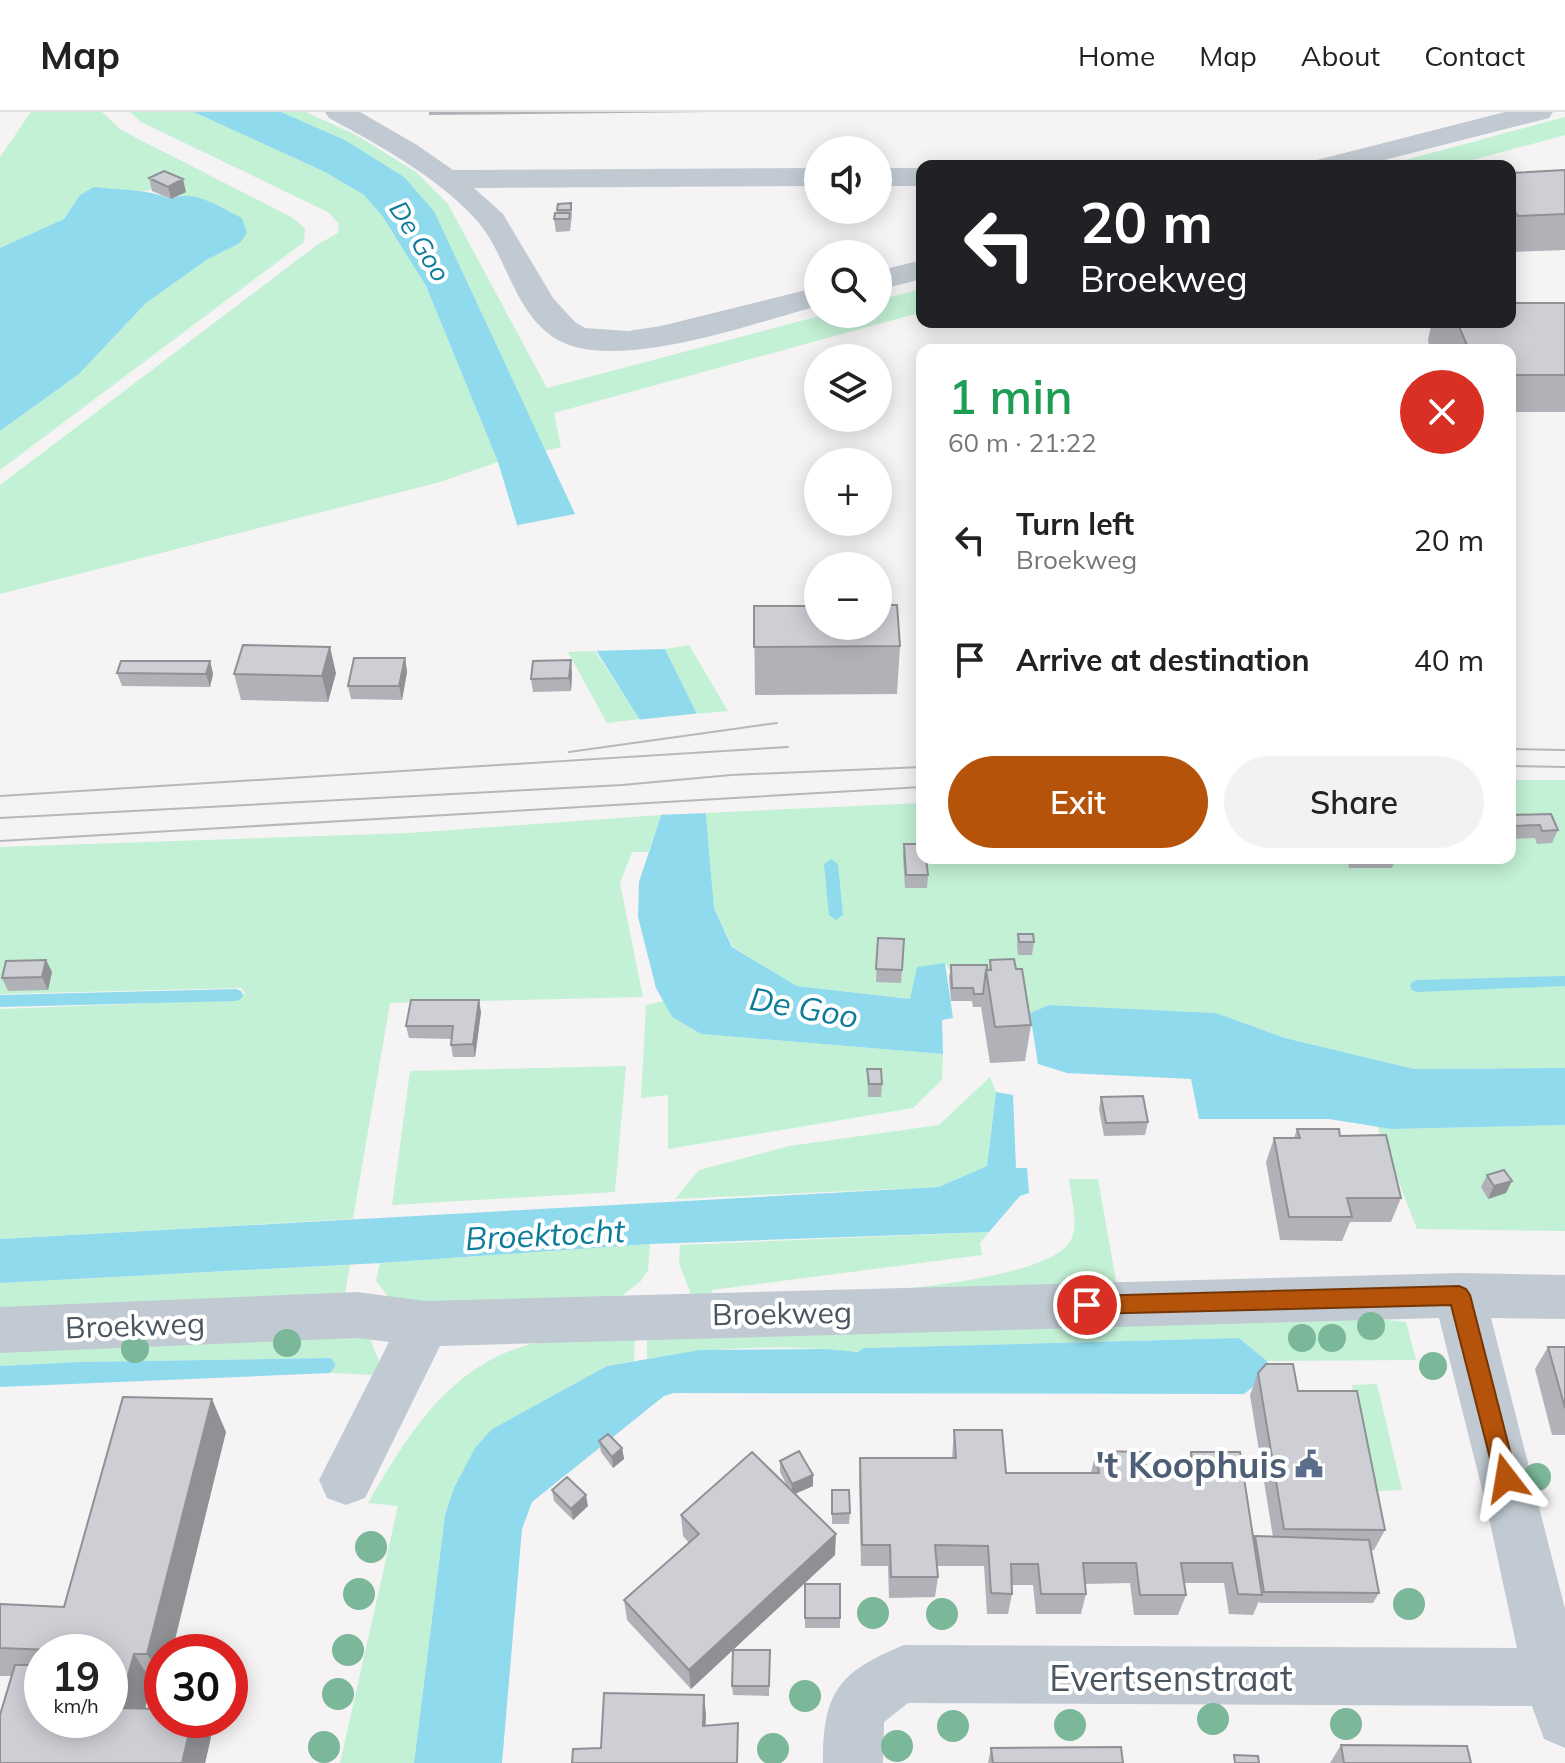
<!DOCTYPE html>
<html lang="en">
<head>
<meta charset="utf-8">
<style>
  body { margin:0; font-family:Mulish,sans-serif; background:#f2f2f2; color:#222; height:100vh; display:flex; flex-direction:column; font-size:30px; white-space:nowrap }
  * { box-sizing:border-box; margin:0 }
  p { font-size:26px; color:#767676 }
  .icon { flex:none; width:44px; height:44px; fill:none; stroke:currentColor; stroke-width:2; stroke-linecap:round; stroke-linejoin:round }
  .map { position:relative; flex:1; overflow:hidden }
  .panel { position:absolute; left:916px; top:232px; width:600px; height:520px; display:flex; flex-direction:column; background:#fff; border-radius:16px; box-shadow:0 4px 20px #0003 }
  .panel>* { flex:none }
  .banner { position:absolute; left:916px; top:48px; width:600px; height:168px; border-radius:16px; box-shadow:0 4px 20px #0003; background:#202124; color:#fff; overflow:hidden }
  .fabs { position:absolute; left:804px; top:24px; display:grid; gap:16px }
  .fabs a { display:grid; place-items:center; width:88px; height:88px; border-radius:50%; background:#fff; box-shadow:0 4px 20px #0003; font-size:40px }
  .speed { position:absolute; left:24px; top:1522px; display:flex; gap:16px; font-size:40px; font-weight:700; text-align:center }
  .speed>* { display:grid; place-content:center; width:104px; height:104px; border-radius:50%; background:#fff; box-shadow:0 4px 20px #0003; line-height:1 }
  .speed small { font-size:20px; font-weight:400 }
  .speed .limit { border:12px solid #d22; background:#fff; color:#111 }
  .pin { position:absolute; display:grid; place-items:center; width:68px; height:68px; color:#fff; margin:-34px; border:4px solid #fff; border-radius:50%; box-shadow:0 2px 8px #0007 }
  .me { position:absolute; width:88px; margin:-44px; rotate:346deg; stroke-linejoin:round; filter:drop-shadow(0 0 6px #0008) }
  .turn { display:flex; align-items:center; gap:28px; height:168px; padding:0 32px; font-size:36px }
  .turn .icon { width:104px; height:104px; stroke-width:2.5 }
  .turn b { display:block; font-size:56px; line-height:68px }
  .round { display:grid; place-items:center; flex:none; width:84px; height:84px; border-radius:42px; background:#f2f2f2 }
  .head { display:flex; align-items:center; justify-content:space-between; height:136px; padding:0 32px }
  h1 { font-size:48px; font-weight:600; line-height:60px; color:#1e9e55 }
  .button { display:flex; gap:16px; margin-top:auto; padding:16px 32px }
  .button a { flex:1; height:92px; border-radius:48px; background:#b45309; color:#fff; font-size:32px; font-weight:600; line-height:92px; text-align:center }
  .button a+a { background:#f2f2f2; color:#222 }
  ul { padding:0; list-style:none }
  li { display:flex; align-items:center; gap:24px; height:120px; padding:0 32px }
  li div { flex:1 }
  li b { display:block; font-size:30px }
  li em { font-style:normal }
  header { display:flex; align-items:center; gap:48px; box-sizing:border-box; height:112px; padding:0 40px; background:#fff; border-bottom:2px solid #e0e0e0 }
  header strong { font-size:38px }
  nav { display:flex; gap:44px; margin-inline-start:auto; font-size:28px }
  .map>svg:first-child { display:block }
</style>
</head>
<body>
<header>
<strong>Map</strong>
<nav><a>Home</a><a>Map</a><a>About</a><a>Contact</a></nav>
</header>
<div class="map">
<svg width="1565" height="1651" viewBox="0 0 1565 1651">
  <rect width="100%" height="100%" fill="#f5f3f3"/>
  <path fill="#c3f1d5" d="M31,0H102L121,18L291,105L305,116L304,130L0,358V319L79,262L146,191L208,147L240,131L201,86L179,83L185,79L167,71C138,86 131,75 105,77C97,78 88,81 80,83L64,107L0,136V45Z
    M130,0H194L325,60L364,83L383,105L426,174L498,350L440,370L0,482V373L317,133L338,121L339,112L328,100L141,10Z
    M281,0H306L356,23L416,60L448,92L547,276L827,202H878V188L922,177V200L554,301L561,335L544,339L434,99L403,65L345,28Z
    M1565,5V23L1451,54H1383Z
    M689,533L728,599L697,602L665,537Z
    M595,539L640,607L607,611L568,540Z
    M1510,668H1565V956L1414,957L1285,926L1216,901L1049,893L1030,901L1020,870L954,864L945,851L911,887L797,874L733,835L714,796L705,701L922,691V746H1510Z
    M661,703L648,740H632L620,771L643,885L390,891L353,1107L0,1127V897L236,888L245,881L241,876L0,882V735L409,721Z
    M664,889L672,905L701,922L943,942L942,968L913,996L668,1037V983L641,986L646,893Z
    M626,954L615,1080L392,1093L410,959Z
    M990,965L996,980L987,1054L939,1075L675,1087L699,1058L789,1034L939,1013Z
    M1565,1013V1119L1417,1117L1377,1014L1392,1017Z
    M1069,1067H1098L1118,1180L829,1184C876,1179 1050,1169 1071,1128C1079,1111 1071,1085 1069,1067Z
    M989,1120L980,1131L982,1143L712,1178L713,1191L693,1187L679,1152L680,1133Z
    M650,1132L648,1158L641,1169L610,1193L394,1192L376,1169L380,1151Z
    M350,1153L343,1194L0,1208V1171Z
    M1369,1206L1406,1210L1416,1248L1267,1249L1239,1226L865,1236C851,1244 837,1238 822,1237C764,1233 704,1237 647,1247V1216Z
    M341,1216L370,1227L379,1249L377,1263L330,1261L336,1253L331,1246L79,1250L0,1254V1227Z
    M635,1225L634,1249L607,1254L492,1317L475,1336L445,1403L414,1651H340L398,1394L368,1391C406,1326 447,1257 524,1234C550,1226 606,1227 635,1225Z
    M1377,1272L1402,1378L1376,1379L1352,1273Z"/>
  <path fill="#90daee" d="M194,0H281L345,28L404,65L434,99L575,402L665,537L697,602L714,796L732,835L797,874L910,887L917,855L945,851L953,906L942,908L943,942L701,922L672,905L656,876L638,805L639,770L661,703L640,608L517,413L498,350L426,174L383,105L364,83L325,60Z
    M94,75C120,78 148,77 171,87C193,76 221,96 242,106L247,121L240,131L208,147L146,191L79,262L0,319V136L64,107L80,83Z
    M1049,893L1216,901L1285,926L1414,957L1565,956V1013L1392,1017L1329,1007H1199L1191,967L1067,961L1038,952L1030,901Z
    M996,980L1013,983L1016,1056H1027L1029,1081L1020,1084L989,1120L650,1132L380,1151L0,1171V1127L939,1075L987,1054Z
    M1239,1226L1267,1249L1268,1255L1259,1270L1244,1282L674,1281L664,1284L532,1390L522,1417L502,1651H414L445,1403L454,1376L475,1336L492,1317L607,1254L700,1238L825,1237L857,1240L864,1236Z
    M331,1246L336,1253L330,1261L0,1275V1254L79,1250Z"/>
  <path fill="#f5f3f3" d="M575,402L658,522L665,537L590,539L522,428L518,413Z
    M701,601L709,701L656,703L636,608Z"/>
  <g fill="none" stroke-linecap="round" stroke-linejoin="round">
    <path fill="#90daee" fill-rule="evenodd" d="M831,747L838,752L843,803L836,808L829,803L824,752Z
      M1565,864V874L1417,880L1412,878L1410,874L1412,870L1417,868Z
      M236,877L241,879L243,883L241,887L236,889L0,895V883Z"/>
    <path fill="#c1cad2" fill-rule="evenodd" d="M325,0H360L417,33L453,58L818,56V74L474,76L503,102L553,186L575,210L585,216L628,219L661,214L818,175V194C754,211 623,259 562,230C516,208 508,146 479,111C441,67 379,33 329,6Z
      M1505,0H1553L1549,6L1361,54H1312L1317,48Z
      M878,56H922V74H878Z
      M922,148V167L878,178V159Z
      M1459,1161L1565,1163V1207L1491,1206L1565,1497V1636L1544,1627L1532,1594L908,1591L884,1610L883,1651H823C823,1579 839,1560 904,1533L1517,1536L1487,1397L1439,1206L440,1234L365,1386L346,1393L327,1386L319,1368L389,1230L357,1226L0,1241V1195L357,1180L425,1189Z"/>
    <path stroke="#b5b8bd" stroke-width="2" d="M1510,637L1565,638
      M569,640L777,611
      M1510,654L1565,655
      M0,684L788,635
      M0,706L622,673L731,663L922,655
      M0,729L922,675"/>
  </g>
  <g fill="#7bb799">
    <circle cx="1371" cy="1214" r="14"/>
    <circle cx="1302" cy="1226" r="14"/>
    <circle cx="1332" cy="1226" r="14"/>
    <circle cx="287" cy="1231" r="14"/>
    <circle cx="135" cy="1237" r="14"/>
    <circle cx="1433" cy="1254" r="14"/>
    <circle cx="1537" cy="1365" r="14"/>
    <circle cx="371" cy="1435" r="16"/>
    <circle cx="359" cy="1482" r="16"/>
    <circle cx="1409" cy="1492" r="16"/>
    <circle cx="873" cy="1501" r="16"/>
    <circle cx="942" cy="1502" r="16"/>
    <circle cx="348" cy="1538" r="16"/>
    <circle cx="338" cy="1582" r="16"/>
    <circle cx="805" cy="1584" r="16"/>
    <circle cx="1213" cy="1607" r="16"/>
    <circle cx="1346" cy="1612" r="16"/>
    <circle cx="1070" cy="1613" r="16"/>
    <circle cx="953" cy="1614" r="16"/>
    <circle cx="897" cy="1634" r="16"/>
    <circle cx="324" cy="1635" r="16"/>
    <circle cx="773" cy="1637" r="16"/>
  </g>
  <path fill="#b0b2b7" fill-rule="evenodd" d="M429,0H710L429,3Z
    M1565,58V138L1510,140V61Z
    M149,66L186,80L171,87L152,79Z
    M571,91L572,104L570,119L556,120L554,107L557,101L558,92Z
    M1565,191V300H1510V238H1443L1442,234L1429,235L1428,228L1432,210H1510Z
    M754,494L900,534L897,582L755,583Z
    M405,546L407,560L402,588L351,587L348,574Z
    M210,549L213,562L210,575L122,574L117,561Z
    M336,561L328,590L241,588L234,562Z
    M572,561L571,579L533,580L531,567Z
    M1510,703L1558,718L1552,731L1537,732L1535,726L1510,727Z
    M904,732L928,763L927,776H905L903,745Z
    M1347,746H1395L1392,756H1349Z
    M1444,746H1491L1489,751L1446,752Z
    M1018,822L1034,830L1032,843H1018L1017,835Z
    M878,826L902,858L901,871L876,870Z
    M46,848L52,860L48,878L8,879L2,866Z
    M990,848L1031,913L1025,949L990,951L981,895H973L972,889H951L949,866L951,853L989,858Z
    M481,900L475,945H453L451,933V927L409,926L406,914Z
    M867,957L882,972L881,985H868Z
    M1101,985L1148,1010L1145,1023L1104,1024L1099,997Z
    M1297,1017L1340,1024L1401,1086L1391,1110H1350L1342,1129L1280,1128L1266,1050L1274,1026H1294Z
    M1487,1063L1506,1081L1488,1087L1481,1075Z
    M1548,1235H1565V1323H1552L1535,1257Z
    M1258,1261L1298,1279L1385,1418L1374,1438H1371L1379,1481L1373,1491H1260L1259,1489L1253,1503L1229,1502L1224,1471H1184L1186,1483L1178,1503H1134L1130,1471L1085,1472L1086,1482L1081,1502H1036L1033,1473H1012V1482L1008,1502H987L984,1454H937L938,1465L935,1485L889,1486L888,1454H861L859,1368L860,1346H952L954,1318L1006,1361H1091L1096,1339L1147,1362H1184L1191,1340L1254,1428L1255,1424L1273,1425L1250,1283Z
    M226,1320L162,1540V1570H152L145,1597L211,1625L205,1651H0L11,1564H0V1492L64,1495ZM42,1540H110L42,1608Z
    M599,1329L622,1336L624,1347L613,1356L601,1340Z
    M780,1349L813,1363V1374L795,1382L835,1443L691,1577L627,1508L624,1488L689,1431L683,1424L681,1403L787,1374L780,1360Z
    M552,1378L588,1394L573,1408L554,1389Z
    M832,1378L850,1401L849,1412H832Z
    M805,1472L840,1506V1516H805Z
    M770,1538L769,1584L733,1583L732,1574Z
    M1341,1633L1471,1651H1330Z
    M991,1636L1123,1651H988Z"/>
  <path fill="#909195" d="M183,67L186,80L171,87L168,75Z
    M330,535L336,561L328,590L322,564Z
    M405,546L407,560L402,588L399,574Z
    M571,548L572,561L571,579L569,566Z
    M210,549L213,562L210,575L206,562Z
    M46,848L52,860L48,878L42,865Z
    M479,888L481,900L475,945L473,932Z
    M1512,1069L1506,1081L1488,1087L1494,1074Z
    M212,1287L226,1320L172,1540H162V1565L147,1542Z
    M622,1336L624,1347L613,1356L612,1345Z
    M813,1363V1374L792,1383V1372Z
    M586,1383L588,1394L573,1408L571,1397Z
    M836,1422L835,1443L691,1577L689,1558Z
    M134,1542L152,1570L138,1623L119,1596Z
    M704,1583L706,1602L705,1632L703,1614Z
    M192,1608H200L211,1625L205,1651H182Z"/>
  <path fill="#cdcfd5" stroke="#909195" stroke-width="2" d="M1565,58V102L1518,104L1510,93V61Z
    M164,59L183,67L168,75L149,66Z
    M571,91V98H557L558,92Z
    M555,101H570L569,107H554Z
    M1510,191H1565V263H1510V238H1469L1457,210H1510Z
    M878,493H897L900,534L754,535V494H818V514H878Z
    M243,533L330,535L322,564L234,562Z
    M354,546H405L399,574H348Z
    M571,548L569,566L531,567L533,549Z
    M121,549H210L206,562L117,561Z
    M1551,702L1558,718L1542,719L1540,713L1513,714L1510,706V703Z
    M904,732H922V746H926L928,763H906Z
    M1018,822H1033L1034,830H1019Z
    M878,826L904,827L902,858L876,857Z
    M1014,847L1016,857H1022L1031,913L995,915L986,858H991L990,848Z
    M46,848L42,865L2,866L6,849Z
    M951,853H987V858H986L983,882H974L973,876H952Z
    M411,888H479L473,932L451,933L453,914H406Z
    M867,957H881L882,972H869Z
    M1143,984L1148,1010L1106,1011L1101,985Z
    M1297,1017H1339L1340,1024L1386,1023L1401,1086H1347L1352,1105H1289L1274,1026H1300Z
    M1504,1058L1512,1069L1494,1074L1487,1063Z
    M1548,1235H1565V1296Z
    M1266,1252H1293L1298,1279H1357L1385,1418L1284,1417L1258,1261Z
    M123,1285L212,1287L147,1542H134L119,1596L162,1597V1608H192L182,1651H0V1603L15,1553H42V1608H110V1540H50L51,1538L0,1536V1492L64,1495Z
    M954,1318H1002L1006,1361H1099L1096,1339L1144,1340L1147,1362H1194L1191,1340H1240L1262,1483L1238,1482L1232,1451H1181L1186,1483H1140L1136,1451H1083L1086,1482H1041L1038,1452H1011L1012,1482L991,1481L988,1434L935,1433L938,1465H891L890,1433H862L860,1346H956Z
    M608,1322L622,1336L612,1345L599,1329Z
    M799,1339L813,1363L792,1372L780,1349Z
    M752,1340L836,1422L689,1558L624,1488L699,1422L681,1403Z
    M567,1365L586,1383L571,1397L552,1378Z
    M832,1378H849L850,1401L832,1402Z
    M1255,1424L1369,1428L1379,1481L1264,1480Z
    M805,1472H840V1506H805Z
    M733,1538H770L769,1574H732Z
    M604,1581L704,1583L703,1614L738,1611L737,1651H572L573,1637L601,1636Z
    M1341,1633L1467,1634L1471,1651H1344Z
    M1121,1635L1123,1651H993L991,1636Z
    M1234,1643L1258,1644L1259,1651H1235Z"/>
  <path fill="#b45309" stroke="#753606" stroke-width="2" d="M1459,1174L1466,1177L1470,1183L1517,1366L1514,1373L1506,1376L1498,1373L1495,1366L1451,1193L1087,1202L1079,1199L1076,1193L1079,1186L1087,1184Z"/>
  <defs>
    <symbol id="civic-bare" viewBox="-9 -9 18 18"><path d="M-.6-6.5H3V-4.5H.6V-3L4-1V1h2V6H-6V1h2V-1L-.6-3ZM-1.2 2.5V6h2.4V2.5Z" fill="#5c6f8a" stroke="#fff" stroke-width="2.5" paint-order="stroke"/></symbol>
  </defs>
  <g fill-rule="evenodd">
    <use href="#civic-bare" x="1289" y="1332" width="40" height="40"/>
  </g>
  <g text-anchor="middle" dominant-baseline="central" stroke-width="8" stroke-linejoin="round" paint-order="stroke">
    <g font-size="26" font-style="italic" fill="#0c7c9b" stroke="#fff">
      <text transform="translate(420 129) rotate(58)">De Goo</text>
    </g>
    <g font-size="30" fill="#4a5661" stroke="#fff">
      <text transform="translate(782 1201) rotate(-1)">Broekweg</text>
      <text transform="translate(135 1213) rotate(-2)">Broekweg</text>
    </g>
    <g font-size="32" font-style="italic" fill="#0c7c9b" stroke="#fff">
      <text transform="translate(804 895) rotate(10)">De Goo</text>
      <text transform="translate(545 1122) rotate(-3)">Broektocht</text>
    </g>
    <g font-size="36" font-weight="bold" fill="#4e5e75" stroke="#fff" text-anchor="end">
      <text x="1287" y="1352">'t Koophuis</text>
    </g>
    <g font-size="36" fill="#4a5661" stroke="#fff">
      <text x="1171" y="1565">Evertsenstraat</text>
    </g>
  </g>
</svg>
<div class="fabs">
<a><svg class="icon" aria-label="sound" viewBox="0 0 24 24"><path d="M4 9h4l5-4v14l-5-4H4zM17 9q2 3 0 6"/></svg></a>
<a><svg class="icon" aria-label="search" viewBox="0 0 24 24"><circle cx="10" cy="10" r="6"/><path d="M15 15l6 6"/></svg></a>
<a><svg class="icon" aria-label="layers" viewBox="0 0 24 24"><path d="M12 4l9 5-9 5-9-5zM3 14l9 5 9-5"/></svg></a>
<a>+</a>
<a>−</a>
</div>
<div class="speed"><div>19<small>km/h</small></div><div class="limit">30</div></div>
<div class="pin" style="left:1087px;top:1193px;background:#d93025"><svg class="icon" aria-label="arrive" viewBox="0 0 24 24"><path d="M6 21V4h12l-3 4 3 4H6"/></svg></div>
<svg class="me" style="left:1506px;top:1366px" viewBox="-20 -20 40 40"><path d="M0-17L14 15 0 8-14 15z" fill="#b45309" stroke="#fff" stroke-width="4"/></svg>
<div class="banner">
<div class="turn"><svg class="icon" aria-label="left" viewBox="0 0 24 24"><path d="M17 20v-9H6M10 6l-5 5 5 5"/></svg><div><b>20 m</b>Broekweg</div></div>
</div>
<section class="panel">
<div class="head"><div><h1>1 min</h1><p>60 m · 21:22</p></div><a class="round" style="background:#d93025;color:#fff"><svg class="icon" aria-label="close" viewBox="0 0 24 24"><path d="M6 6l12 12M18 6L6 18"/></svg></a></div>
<ul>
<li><svg class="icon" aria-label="left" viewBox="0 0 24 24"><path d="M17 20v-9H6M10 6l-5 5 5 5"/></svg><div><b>Turn left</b><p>Broekweg</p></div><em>20 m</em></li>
<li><svg class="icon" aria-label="arrive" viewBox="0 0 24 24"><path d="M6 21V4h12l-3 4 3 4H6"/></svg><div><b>Arrive at destination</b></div><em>40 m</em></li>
</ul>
<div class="button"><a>Exit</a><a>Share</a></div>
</section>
</div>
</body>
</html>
